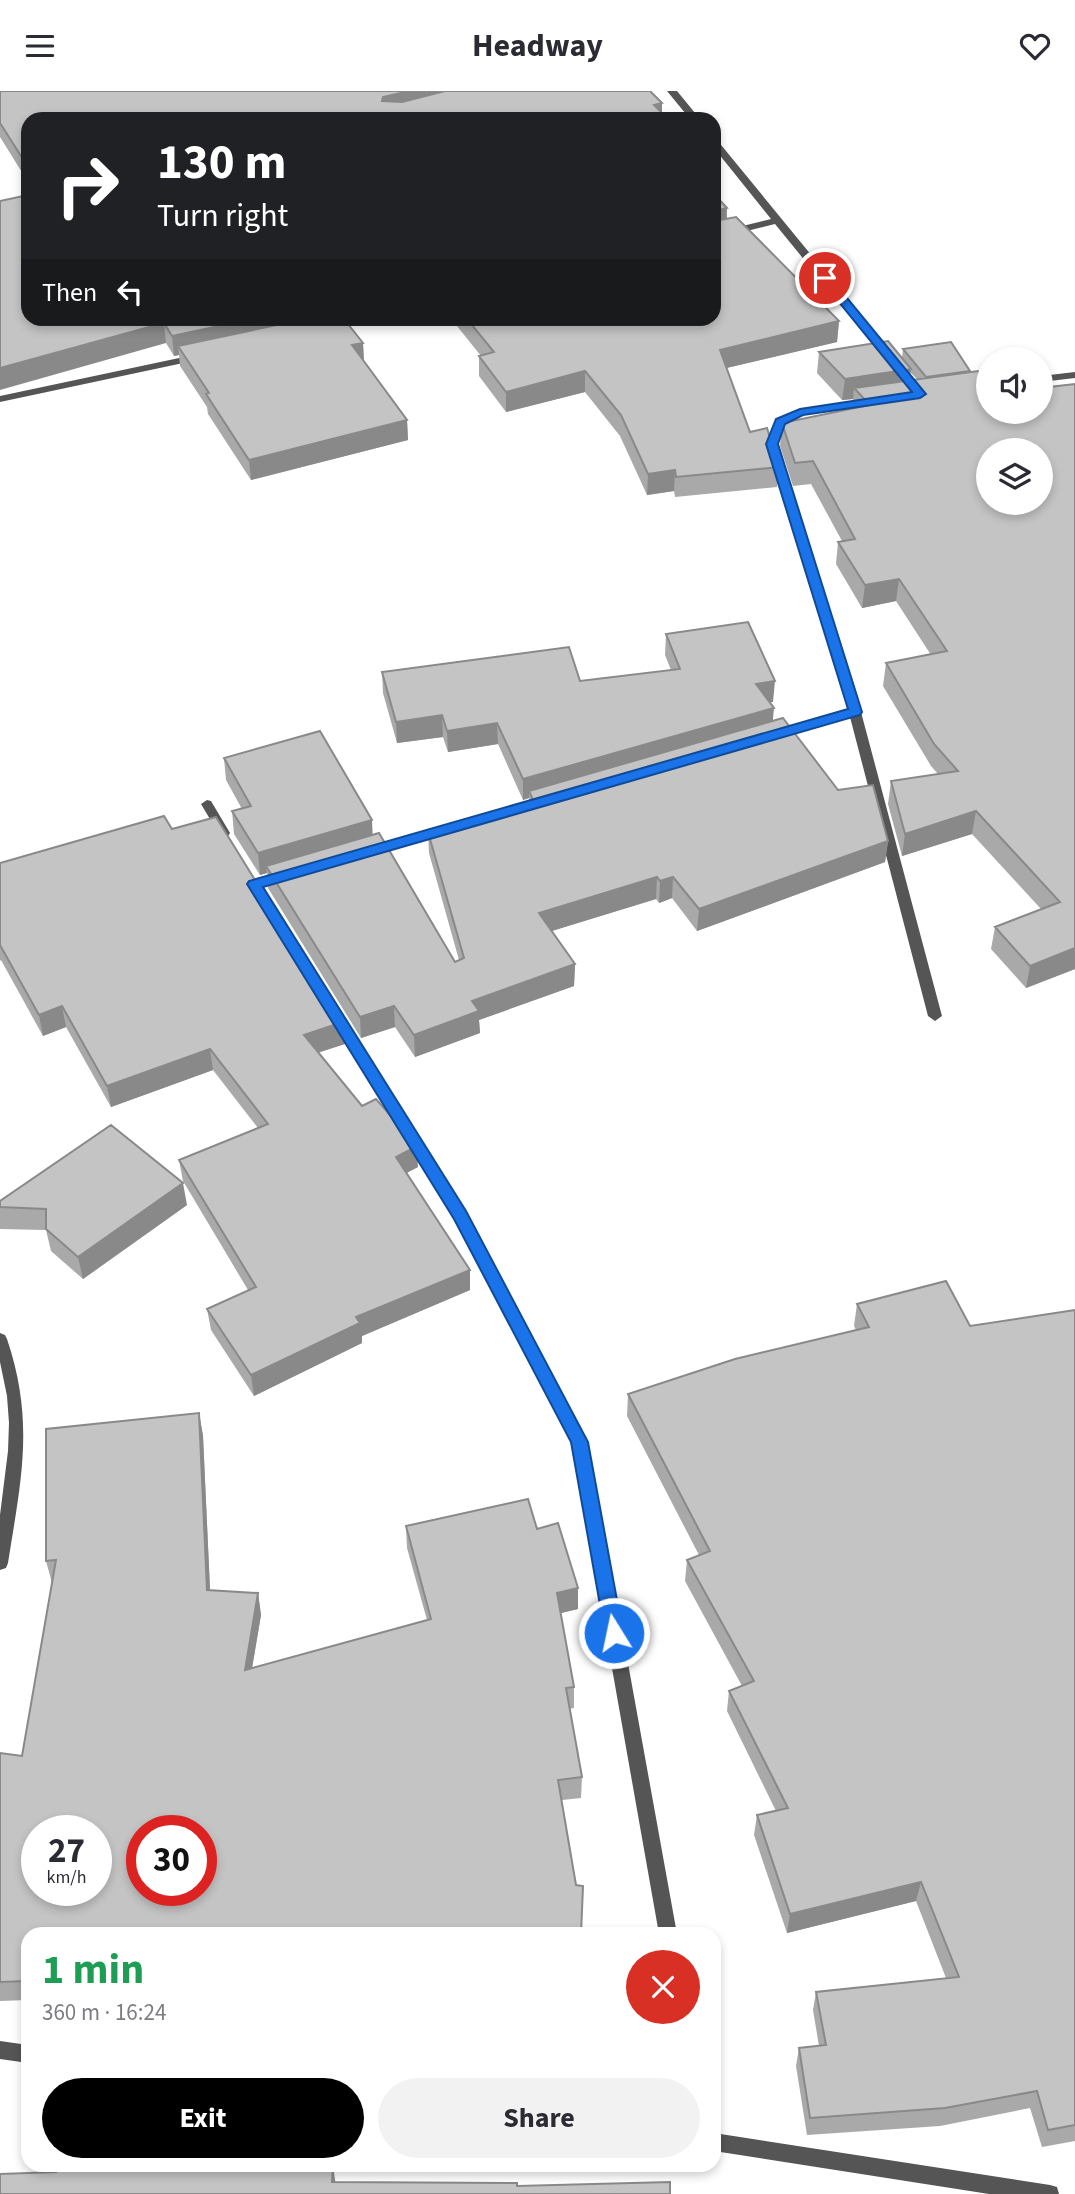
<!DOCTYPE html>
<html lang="en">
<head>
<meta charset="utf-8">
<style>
  body { margin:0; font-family:"Source Sans 3",sans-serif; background:#f2f2f3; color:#2b2b33; height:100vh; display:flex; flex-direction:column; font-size:26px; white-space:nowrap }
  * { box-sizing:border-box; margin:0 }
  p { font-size:23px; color:#7c7c81 }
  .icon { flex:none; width:38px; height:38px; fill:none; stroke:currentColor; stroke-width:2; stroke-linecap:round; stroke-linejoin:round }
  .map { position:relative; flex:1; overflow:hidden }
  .side { position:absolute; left:21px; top:1836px; width:700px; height:245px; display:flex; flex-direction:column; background:#fff; border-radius:21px; box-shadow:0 4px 10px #0003 }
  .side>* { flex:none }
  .top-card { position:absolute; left:21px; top:21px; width:700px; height:214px; border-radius:21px; box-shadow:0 4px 10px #0003; background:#202124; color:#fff; overflow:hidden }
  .tools { position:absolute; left:976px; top:256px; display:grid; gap:14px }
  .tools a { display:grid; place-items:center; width:77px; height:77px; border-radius:50%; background:#fff; box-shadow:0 4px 10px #0003; font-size:35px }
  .speed { position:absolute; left:21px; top:1724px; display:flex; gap:14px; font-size:35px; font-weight:700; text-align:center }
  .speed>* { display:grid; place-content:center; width:91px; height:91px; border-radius:50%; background:#fff; box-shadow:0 4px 10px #0003; line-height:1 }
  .speed small { font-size:18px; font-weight:400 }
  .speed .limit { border:10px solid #d22; background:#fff; color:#111 }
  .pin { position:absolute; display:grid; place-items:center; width:60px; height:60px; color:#fff; margin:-30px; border:4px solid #fff; border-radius:50%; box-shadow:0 2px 7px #0007 }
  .me { position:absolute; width:77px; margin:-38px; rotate:350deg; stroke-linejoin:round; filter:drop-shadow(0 0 5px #0008) }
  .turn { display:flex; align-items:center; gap:24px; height:147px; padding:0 21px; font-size:32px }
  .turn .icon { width:91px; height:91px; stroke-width:2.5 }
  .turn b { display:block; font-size:49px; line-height:60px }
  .then { display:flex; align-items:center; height:66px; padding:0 21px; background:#0003; gap:14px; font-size:26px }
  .round { display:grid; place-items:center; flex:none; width:74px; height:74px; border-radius:37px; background:#f2f2f3 }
  .headline { display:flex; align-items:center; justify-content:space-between; height:119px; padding:0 21px }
  h1 { font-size:42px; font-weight:700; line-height:52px; color:#1e9e55 }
  .action { display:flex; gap:14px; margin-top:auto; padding:14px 21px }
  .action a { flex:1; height:80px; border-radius:42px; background:#000; color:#fff; font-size:28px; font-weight:700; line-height:80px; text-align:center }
  .action a+a { background:#f2f2f3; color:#2b2b33 }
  header { display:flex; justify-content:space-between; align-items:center; height:91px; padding:0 21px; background:#fff; font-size:32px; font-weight:700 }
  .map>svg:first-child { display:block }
</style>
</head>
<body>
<header><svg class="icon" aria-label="menu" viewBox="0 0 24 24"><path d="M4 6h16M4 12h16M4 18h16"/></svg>Headway<svg class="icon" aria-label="heart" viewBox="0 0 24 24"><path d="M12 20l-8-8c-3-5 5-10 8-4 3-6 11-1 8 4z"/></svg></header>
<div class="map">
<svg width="1075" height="2103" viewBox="0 0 1075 2103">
  <rect width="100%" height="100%" fill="#fff"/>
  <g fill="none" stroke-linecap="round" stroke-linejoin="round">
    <path fill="#555" fill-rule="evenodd" d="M667,0H677L700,28H690Z
      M714,48L717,49L894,265V269H886L775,133L714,148V142L771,128L714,57Z
      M359,228H375L331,240L326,237Z
      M198,263L202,264V268L0,311V305Z
      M1075,281V287L1041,291V285Z
      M871,307L876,310L875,312L803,324L785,332L777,353L861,621L942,925L935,930L928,925L850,626L774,648L768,644L770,641L848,619L767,353L776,328L800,318Z
      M207,709L211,710L230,742L228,745L224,746L220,745L201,713Z
      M445,735L451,739L449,742L370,764L364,760L366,757Z
      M283,781L289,785L288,788L255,797L249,793L250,790Z
      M333,915L338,917L465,1120L588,1351L677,1843H659L572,1351L455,1127L326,920Z
      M0,1242L5,1244L7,1248C35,1331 21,1389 8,1472L6,1477L0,1479V1424L8,1360L9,1332L7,1305L0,1271Z
      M0,1950L28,1954V1972L0,1968Z
      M714,2042L1050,2094L1057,2096L1059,2103H989L714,2060Z"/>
  </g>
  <path fill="#a9a9a9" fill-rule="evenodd" d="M0,0L662,12V22L28,28V91L0,46Z
    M28,104L344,228L363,252L364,270L407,329L408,349L251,389L208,323L207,316L180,275L179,264L174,265L166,252Z
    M727,117V128L839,230L837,251L726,277L750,341L779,376L777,396L675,406L674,400L647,404L620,345L585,301L506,321L479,285V265H481L453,230V228H714Z
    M951,251L1075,878L1026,897L991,858L995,836L1041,818L972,743L902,765L888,713L891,690L938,683L931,675L883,595L886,572L931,564L896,510L862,517L836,473L838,451L842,450L811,393L793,395L780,355L782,332L852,318L853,308L842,309L817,282L819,261L902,267L903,258ZM910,281L917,288L909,289Z
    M666,543L773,611H770L773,630L838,699L888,750L885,771L697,840L672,807L659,812L656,808L551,840L575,873L574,895L479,929L480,942L415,966L395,936L361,947L268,797L267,782L260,784L234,743L232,720L242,718L226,689L224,667L373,744L455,871L459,869L429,762L428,741L529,712V707L523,709L498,653L448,661L443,646L397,652L383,602L382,581L580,590L671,579L665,564Z
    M172,738L343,931L345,953L318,962L362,1015L418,1076L406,1082L470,1199L362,1245V1252L254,1305L211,1239L207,1218L248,1199L183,1090L179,1069L258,1037L213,979L111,1016L66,936L43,945L1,869L0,870V772Z
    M0,1110L187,1114L83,1188L51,1160L46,1139L0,1138Z
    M857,1213L970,1235L1075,1219V2050L1042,2056L1030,2017L940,2035L807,2044L796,1975L799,1957L819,1955L813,1919L816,1901L946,1887L916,1810L787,1842L754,1744L757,1724L776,1720L727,1620L729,1600L742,1595L685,1490L687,1469L699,1464L627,1325L628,1303L856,1239L854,1235Z
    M199,1322L203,1345L210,1499L258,1502L261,1524L252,1577L427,1529L407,1457L406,1435L537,1438L578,1518L561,1522L574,1596V1617L569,1618L582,1686L581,1707L562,1709L28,1843V1909L0,1910V1662L22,1665L52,1492L46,1470Z"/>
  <path fill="#898989" d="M409,0H490L384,28L382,10L383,6Z
    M662,12V28L654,14Z
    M716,75L715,95H714V76Z
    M727,117L726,136L714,140V120Z
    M252,228H332L178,255L179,264L174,265L172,245Z
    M839,230L837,251L718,279L720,259Z
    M164,232L166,252L0,299V277Z
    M363,252L364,272L352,254Z
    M911,278L908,300L854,297L853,308L842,309L845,288Z
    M585,280V301L506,321V301Z
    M407,329L408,349L251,389L249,369Z
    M675,379L674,400L647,404L648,383Z
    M899,488L896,510L862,517L865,494Z
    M775,590L773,611L754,614L756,593Z
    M774,617L772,638L529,700V707L523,709V688Z
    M442,624L443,646L397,652L396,631Z
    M497,632L498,653L448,661L447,640Z
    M976,720L972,743L902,765L905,743Z
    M372,729L373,752L266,775L267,782L260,784L258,762Z
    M888,750L885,771L697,840L699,818Z
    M657,786L656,808L539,844V822Z
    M673,786L672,807L659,812L660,790Z
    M1075,857V878L1026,897L1030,875Z
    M575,873L574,895L479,929L480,942L415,966L414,944L472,910Z
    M62,915L66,936L43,945L39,924Z
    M394,915L395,936L361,947L360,926Z
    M343,931L345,953L306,965L304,944Z
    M210,958L213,979L111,1016L107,995Z
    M417,1055L418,1076L397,1087L396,1066Z
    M183,1092L187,1114L83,1188L78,1166Z
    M470,1179V1199L362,1245V1252L254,1305L251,1284L356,1226Z
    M199,1322L203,1345L211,1520L207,1499Z
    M578,1497V1518L557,1523V1502Z
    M258,1502L261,1524L248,1601L245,1579Z
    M921,1791L916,1810L787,1842L790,1823Z
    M333,2075L336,2095L332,2091Z"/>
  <path fill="#c4c4c4" stroke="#898989" stroke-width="2" fill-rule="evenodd" d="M0,0H409L383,6L382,10L402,11L445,0H650L662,12L654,14L668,28H28V76L0,32Z
    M714,103L727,117L714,120Z
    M28,104V228H252L172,245L164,232L0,277V110Z
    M736,126L839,230L720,259L750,341L767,337L779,376L676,386L675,379L648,383L621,324L585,280L506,301L479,265L494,261L467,228H714V130Z
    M305,228H344L363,252L352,254L407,329L249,369L206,303L209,302L178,255Z
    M888,250L911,278L845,288L819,261Z
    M951,251L970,280L926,286L903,258Z
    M978,280L989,295V320H1041V297L1075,293V857L1030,875L995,836L1060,811L976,720L905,743L891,690L958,680L934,653L886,572L947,560L899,488L865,494L838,451L855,448L813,370L795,372L782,332L870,314L854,297ZM989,359H1041V411H989Z
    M748,531L775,590L756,593L774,617L523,688L497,632L447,640L442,624L396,631L382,581L569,556L580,590L680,578L666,543Z
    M783,627L838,699L873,694L888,750L699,818L673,786L660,790L657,786L539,822L575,873L472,910L479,920L414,944L394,915L360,926L266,775L379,742L455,871L464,867L428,741L534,711L529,700Z
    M320,640L372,729L258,762L232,720L251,715L224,667Z
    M164,725L172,738L216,726L343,931L304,944L362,1015L376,1008L417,1055L396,1066L470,1179L356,1226L360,1232L251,1284L207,1218L256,1196L179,1069L268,1033L210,958L107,995L62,915L39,924L0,854V772Z
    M111,1034L183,1092L78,1166L46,1138V1118L0,1116V1110Z
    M946,1190L970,1235L1075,1219V2034L1048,2039L1037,2000L945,2017L810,2027L799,1957L826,1954L816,1901L959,1886L921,1791L790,1823L757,1724L788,1717L729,1600L754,1590L687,1469L710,1460L628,1303L735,1268L869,1236L857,1213Z
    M199,1322L207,1499L258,1502L245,1579L431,1528L406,1435L528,1408L537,1438L558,1432L578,1497L557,1502L574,1596L566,1597L582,1686L558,1689L576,1794L583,1795L581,1843H28V1890L0,1891V1662L22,1665L56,1469L46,1470V1338ZM37,1740H96V1799H37ZM142,1740H201V1799H142Z
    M56,2074H183V2075H333L332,2091L517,2092V2095L670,2091V2103H0V2083L56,2081Z"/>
  <path fill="#1a73e8" stroke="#114b97" stroke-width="2" d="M821,185H829L926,303L920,307L803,324L785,333L778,353L862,621L860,624L263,796L466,1120L588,1351L623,1542L621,1548H608L605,1542L571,1351L454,1128L247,793L249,790L848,618L766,353L776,328L800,318L912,301L821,189Z"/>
</svg>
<div class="tools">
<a><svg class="icon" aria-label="sound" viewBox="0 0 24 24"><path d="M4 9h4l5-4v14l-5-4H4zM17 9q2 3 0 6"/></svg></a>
<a><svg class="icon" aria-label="layers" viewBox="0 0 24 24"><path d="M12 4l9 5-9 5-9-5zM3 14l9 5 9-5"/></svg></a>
</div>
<div class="speed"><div>27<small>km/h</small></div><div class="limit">30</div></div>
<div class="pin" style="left:825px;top:187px;background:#d93025"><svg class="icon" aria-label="arrive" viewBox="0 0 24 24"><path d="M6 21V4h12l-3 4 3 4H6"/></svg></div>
<svg class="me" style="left:614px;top:1542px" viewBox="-20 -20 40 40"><circle r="17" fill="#1a73e8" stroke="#fff" stroke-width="3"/><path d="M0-11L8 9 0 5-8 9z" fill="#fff"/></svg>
<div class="top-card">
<div class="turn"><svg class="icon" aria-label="right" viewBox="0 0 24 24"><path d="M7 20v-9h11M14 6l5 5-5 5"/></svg><div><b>130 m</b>Turn right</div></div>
<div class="then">Then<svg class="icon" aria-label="left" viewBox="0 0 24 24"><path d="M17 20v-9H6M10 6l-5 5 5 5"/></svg></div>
</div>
<section class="side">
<div class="headline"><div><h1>1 min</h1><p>360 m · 16:24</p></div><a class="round" style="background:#d93025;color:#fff"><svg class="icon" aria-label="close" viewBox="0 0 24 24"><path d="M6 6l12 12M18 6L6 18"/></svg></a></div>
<div class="action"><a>Exit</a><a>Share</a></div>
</section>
</div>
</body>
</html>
